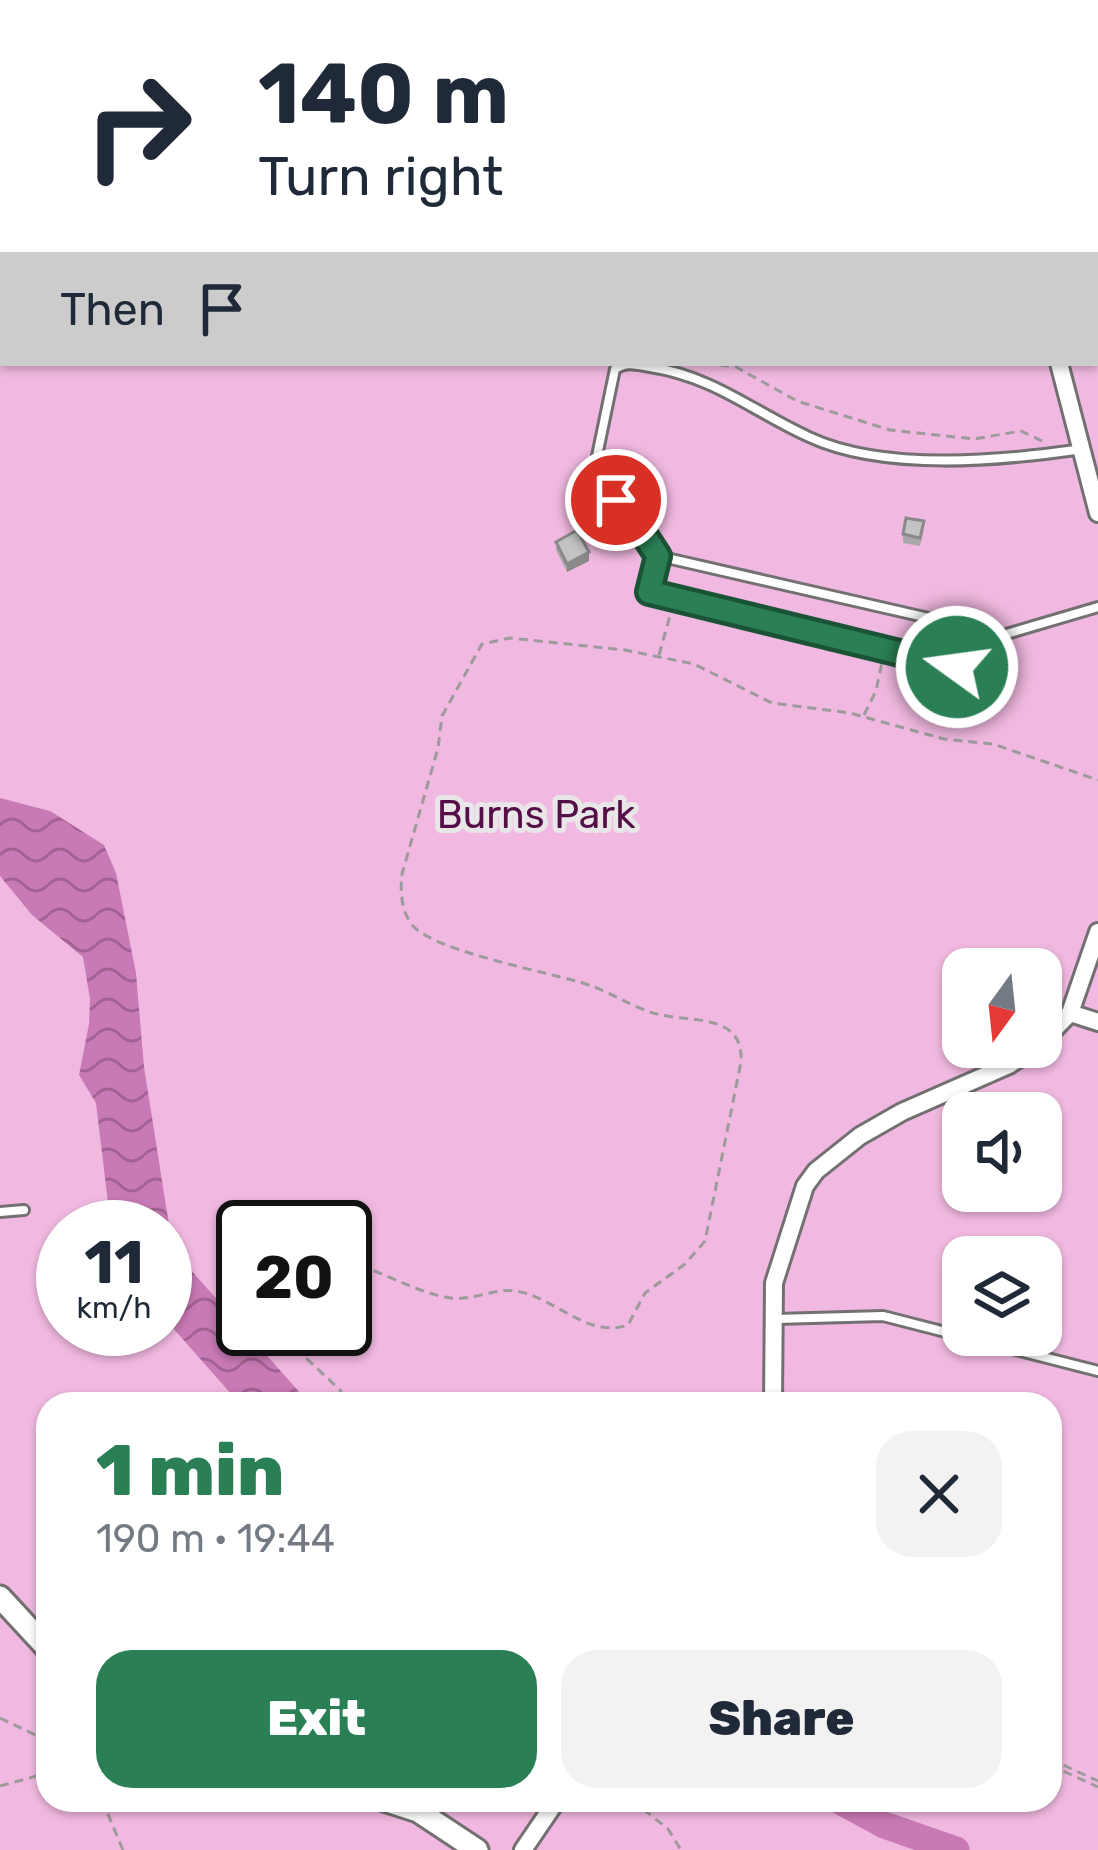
<!DOCTYPE html>
<html lang="en">
<head>
<meta charset="utf-8">
<style>
  body { margin:0; font-family:Rubik,sans-serif; background:#f2f2f3; color:#1f2937; height:100vh; display:flex; flex-direction:column; font-size:45px; white-space:nowrap }
  * { box-sizing:border-box; margin:0 }
  p { font-size:39px; color:#747a83 }
  .icon { flex:none; width:66px; height:66px; fill:none; stroke:currentColor; stroke-width:2; stroke-linecap:round; stroke-linejoin:round }
  .map { position:relative; flex:1; overflow:hidden }
  .side { position:absolute; left:36px; top:1392px; width:1026px; height:420px; display:flex; flex-direction:column; background:#fff; border-radius:36px; box-shadow:0 3px 9px #0004 }
  .side>* { flex:none }
  .guide { position:absolute; left:0px; top:0px; width:1098px; height:366px; box-shadow:0 3px 9px #0004; background:#fff; color:#1f2937; overflow:hidden }
  .needle { width:78px; rotate:195deg }
  .controls { position:absolute; left:942px; top:948px; display:grid; gap:24px }
  .controls a { display:grid; place-items:center; width:120px; height:120px; border-radius:24px; background:#fff; box-shadow:0 3px 9px #0004; font-size:60px }
  .speed { position:absolute; left:36px; top:1200px; display:flex; gap:24px; font-size:60px; font-weight:700; text-align:center }
  .speed>* { display:grid; place-content:center; width:156px; height:156px; border-radius:50%; background:#fff; box-shadow:0 3px 9px #0004; line-height:1 }
  .speed small { font-size:30px; font-weight:400 }
  .speed .limit { border:6px solid #111; border-radius:18px; background:#fff; color:#111 }
  .pin { position:absolute; display:grid; place-items:center; width:102px; height:102px; color:#fff; margin:-51px; border:6px solid #fff; border-radius:50%; box-shadow:0 3px 12px #0007 }
  .me { position:absolute; width:132px; margin:-66px; rotate:284deg; stroke-linejoin:round; filter:drop-shadow(0 0 9px #0008) }
  .turn { display:flex; align-items:center; gap:42px; height:252px; padding:0 60px; font-size:54px }
  .turn .icon { width:156px; height:156px; stroke-width:2.5 }
  .turn b { display:block; font-size:84px; line-height:102px }
  .then { display:flex; align-items:center; height:114px; padding:0 60px; background:#0003; gap:24px; font-size:45px }
  .round { display:grid; place-items:center; flex:none; width:126px; height:126px; border-radius:36px; background:#f2f2f3 }
  .headline { display:flex; align-items:center; justify-content:space-between; height:204px; padding:0 60px }
  h1 { font-size:72px; font-weight:800; line-height:90px; color:#2a8054 }
  .primary-button { display:flex; gap:24px; margin-top:auto; padding:24px 60px }
  .primary-button a { flex:1; height:138px; border-radius:36px; background:#2a8054; color:#fff; font-size:48px; font-weight:800; line-height:138px; text-align:center }
  .primary-button a+a { background:#f2f2f3; color:#1f2937 }
  .map>svg:first-child { display:block }
</style>
</head>
<body>
<div class="map">
<svg width="1098" height="1850" viewBox="0 0 1098 1850">
  <defs>
    <pattern id="water-waves" width="16" height="10" patternUnits="userSpaceOnUse" patternTransform="scale(3)"><rect width="16" height="10" fill="#c87ab4"/><path d="M0 5q4-4 8 0t8 0" fill="none" stroke="#a16291"/></pattern>
  </defs>
  <rect width="100%" height="100%" fill="#e9e6e8"/>
  <path fill="#f1b9e1" fill-rule="evenodd" d="M0,0H1098V1850H0ZM3,3H1095V363H3ZM963,969H1041V1047H963ZM963,1113H1041V1191H963ZM63,1227H165V1329H63ZM243,1227H345V1329H243ZM963,1257H1041V1335H963ZM48,1404H1050V1800H48Z"/>
  <path fill="url(#water-waves)" d="M0,798L50,811L104,845L116,873L136,973L144,1067L173,1250L310,1404H240L165,1319V1227H115L109,1211L96,1103L79,1075L89,1024L90,999L83,957L32,915L0,876Z"/>
  <g fill="none" stroke-linecap="round" stroke-linejoin="round">
    <path stroke="#c87ab4" stroke-width="27" d="M838,1800L884,1825L956,1850"/>
    <defs>
      <path id="service" d="M1082,449C1001,461 884,472 809,437C752,411 715,377 650,367C637,365 627,361 615,369L591,485L596,494L626,507L658,556L1003,635L1098,607
        M658,556L649,592L993,676L1003,635
        M0,1212L24,1210
        M776,1319L883,1316L1098,1371"/>
      <path id="minor" d="M951,0L952,3
        M1020,3L1031,0
        M1059,363L1098,513
        M1070,1013L1098,1022
        M1041,1043L1070,1013L1098,932
        M773,1404L774,1283L805,1186L816,1171L860,1136L902,1112L1009,1065L1036,1047
        M523,1850L557,1800"/>
      <path id="tertiary" d="M0,1597L48,1649
        M384,1800L418,1811L477,1850"/>
    </defs>
    <use href="#service" stroke="#737072" stroke-width="14"/>
    <use href="#minor" stroke="#737072" stroke-width="22"/>
    <use href="#tertiary" stroke="#737072" stroke-width="27"/>
    <path stroke="#9c9a9b" stroke-width="3" stroke-dasharray="9 6" stroke-linecap="butt" d="M1095,73L1098,69
      M1095,189L1098,192
      M705,363L736,367L797,401L890,430L974,439L1021,431L1042,441
      M659,655L671,612
      M864,715L876,691L882,662
      M345,1263C378,1267 411,1292 451,1298C472,1301 494,1288 516,1291C555,1297 587,1339 628,1325L645,1293L685,1264L705,1241L741,1062C744,1012 690,1023 657,1014C634,1008 612,993 589,985C550,972 440,953 414,927C401,913 400,891 402,874L438,748L442,716L482,644L510,638L625,650L694,664L772,703L850,713L944,739L993,744L1098,780
      M306,1329L305,1357L340,1390L348,1404
      M0,1718L48,1741
      M1050,1759L1098,1781
      M1050,1765L1098,1787
      M0,1786L48,1773
      M102,1800L123,1850
      M632,1800L668,1829L681,1850"/>
    <use href="#service" stroke="#fff" stroke-width="8"/>
    <use href="#minor" stroke="#fff" stroke-width="16"/>
    <use href="#tertiary" stroke="#fff" stroke-width="21"/>
  </g>
  <path fill="#a9a7a9" d="M924,529L920,546L903,543V534Z
    M556,542L589,561L567,572L556,550Z"/>
  <path fill="#8a8889" d="M589,552V561L567,572V564Z"/>
  <path fill="#c5c2c4" stroke="#8a8889" stroke-width="3" d="M906,518L924,521L920,538L903,534Z
    M577,530L589,552L567,564L556,542Z"/>
  <g fill="none" stroke-linecap="round" stroke-linejoin="round">
    <defs>
      <path id="route" d="M616,500L626,507L658,556L649,592L957,667"/>
    </defs>
    <use href="#route" stroke="#1b5337" stroke-width="30"/>
    <use href="#route" stroke="#2a8054" stroke-width="21"/>
  </g>
  <g text-anchor="middle" dominant-baseline="central" stroke-width="10" stroke-linejoin="round" paint-order="stroke">
    <g font-size="39" fill="#550e47" stroke="#e9e6e8">
      <text x="536" y="815">Burns Park</text>
    </g>
  </g>
</svg>
<div class="controls">
<a><svg class="needle" viewBox="-14 -14 28 28"><path d="M0-13l5 13h-10z" fill="#e53935"/><path d="M0 13l5-13h-10z" fill="#747a83"/></svg></a>
<a><svg class="icon" aria-label="sound" viewBox="0 0 24 24"><path d="M4 9h4l5-4v14l-5-4H4zM17 9q2 3 0 6"/></svg></a>
<a><svg class="icon" aria-label="layers" viewBox="0 0 24 24"><path d="M12 4l9 5-9 5-9-5zM3 14l9 5 9-5"/></svg></a>
</div>
<div class="speed"><div>11<small>km/h</small></div><div class="limit">20</div></div>
<div class="pin" style="left:616px;top:500px;background:#d93025"><svg class="icon" aria-label="arrive" viewBox="0 0 24 24"><path d="M6 21V4h12l-3 4 3 4H6"/></svg></div>
<svg class="me" style="left:957px;top:667px" viewBox="-20 -20 40 40"><circle r="17" fill="#2a8054" stroke="#fff" stroke-width="3"/><path d="M0-11L8 9 0 5-8 9z" fill="#fff"/></svg>
<div class="guide">
<div class="turn"><svg class="icon" aria-label="right" viewBox="0 0 24 24"><path d="M7 20v-9h11M14 6l5 5-5 5"/></svg><div><b>140 m</b>Turn right</div></div>
<div class="then">Then<svg class="icon" aria-label="arrive" viewBox="0 0 24 24"><path d="M6 21V4h12l-3 4 3 4H6"/></svg></div>
</div>
<section class="side">
<div class="headline"><div><h1>1 min</h1><p>190 m · 19:44</p></div><a class="round"><svg class="icon" aria-label="close" viewBox="0 0 24 24"><path d="M6 6l12 12M18 6L6 18"/></svg></a></div>
<div class="primary-button"><a>Exit</a><a>Share</a></div>
</section>
</div>
</body>
</html>
